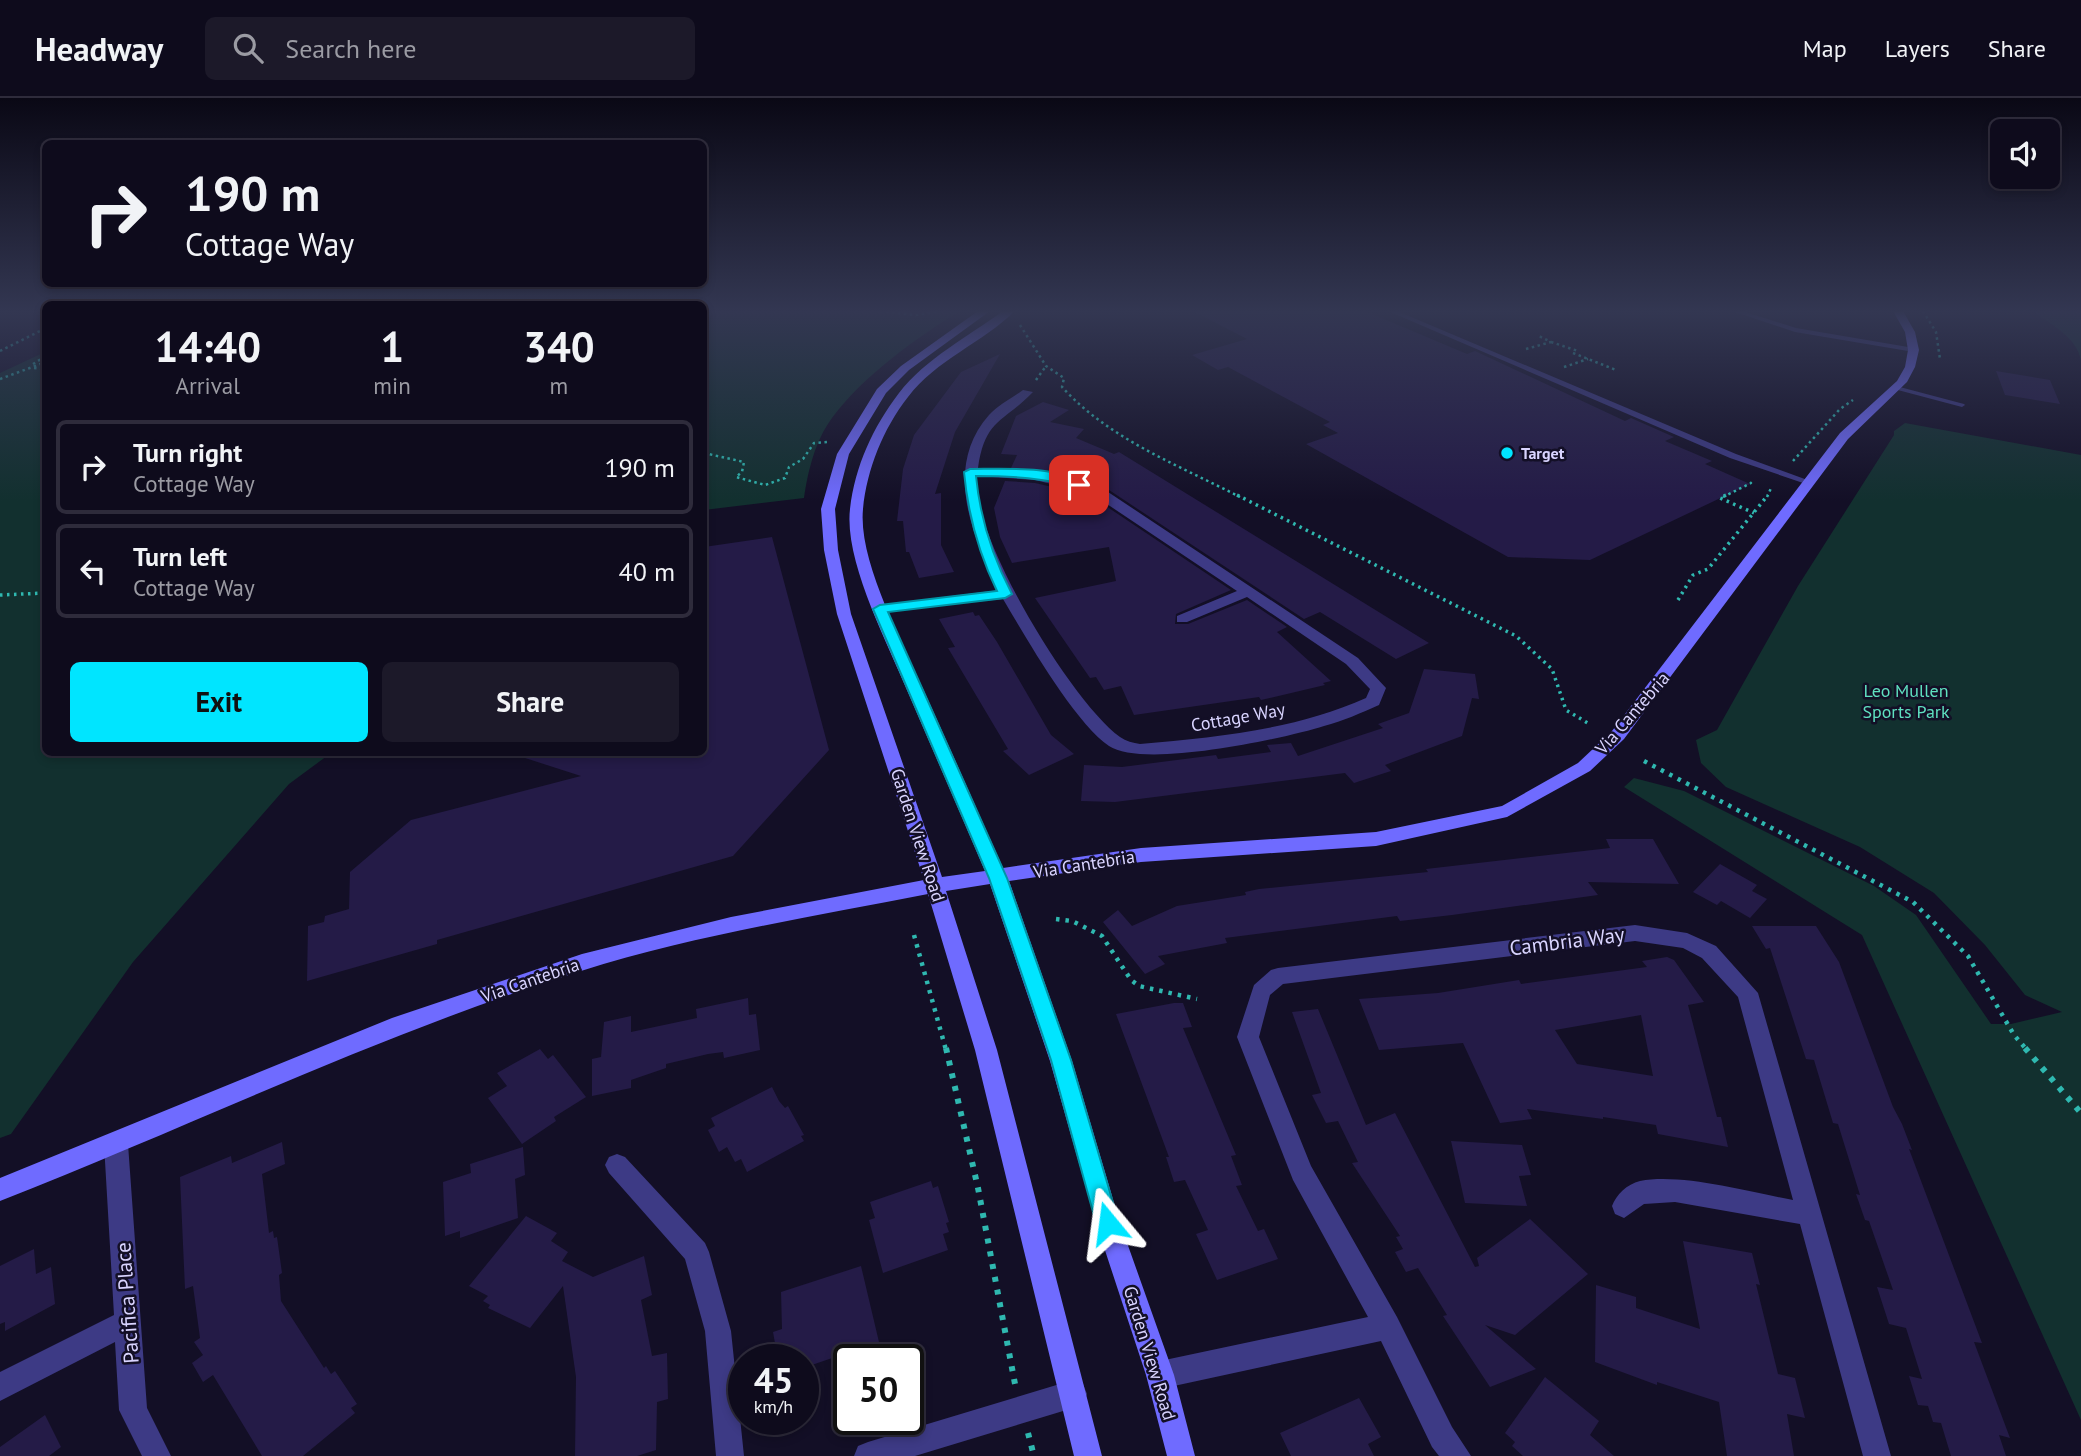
<!DOCTYPE html>
<html lang="en">
<head>
<meta charset="utf-8">
<style>
  body { margin:0; font-family:"PT Sans",sans-serif; background:#1c1929; color:#f1f3f6; height:100vh; display:flex; flex-direction:column; font-size:26px; white-space:nowrap }
  * { box-sizing:border-box; margin:0 }
  p { font-size:23px; color:#9b9ba3 }
  .icon { flex:none; width:38px; height:38px; fill:none; stroke:currentColor; stroke-width:2; stroke-linecap:round; stroke-linejoin:round }
  .map { position:relative; flex:1; overflow:hidden }
  .sheet { position:absolute; left:42px; top:203px; width:665px; height:455px; display:flex; flex-direction:column; background:#0e0b1c; border-radius:10px; box-shadow:0 4px 10px #0003,0 0 0 2px #2e2b3b }
  .sheet>* { flex:none }
  .top-card { position:absolute; left:42px; top:42px; width:665px; height:147px; border-radius:10px; box-shadow:0 4px 10px #0003,0 0 0 2px #2e2b3b; background:#0e0b1c; color:#f1f3f6; overflow:hidden }
  .fabs { position:absolute; left:1990px; top:21px; display:grid; gap:14px }
  .fabs a { display:grid; place-items:center; width:70px; height:70px; border-radius:10px; background:#0e0b1c; box-shadow:0 4px 10px #0003,0 0 0 2px #2e2b3b; font-size:35px }
  .speed { position:absolute; left:728px; top:1246px; display:flex; gap:14px; font-size:35px; font-weight:700; text-align:center }
  .speed>* { display:grid; place-content:center; width:91px; height:91px; border-radius:50%; background:#0e0b1c; box-shadow:0 4px 10px #0003,0 0 0 2px #2e2b3b; line-height:1 }
  .speed small { font-size:18px; font-weight:400 }
  .speed .limit { border:4px solid #111; border-radius:10px; background:#fff; color:#111 }
  .pin { position:absolute; display:grid; place-items:center; width:60px; height:60px; color:#fff; margin:-30px; border-radius:14px; box-shadow:0 4px 10px #0006 }
  .me { position:absolute; width:77px; margin:-38px; rotate:344deg; stroke-linejoin:round; filter:drop-shadow(0 0 5px #0008) }
  .turn { display:flex; align-items:center; gap:24px; height:147px; padding:0 28px; font-size:32px }
  .turn .icon { width:91px; height:91px; stroke-width:2.5 }
  .turn b { display:block; font-size:49px; line-height:60px }
  .eta { display:flex; justify-content:space-evenly; align-items:center; height:119px; text-align:center }
  .eta b { font-size:42px; font-weight:600; line-height:49px }
  .action { display:flex; gap:14px; margin-top:auto; padding:14px 28px }
  .action a { flex:1; height:80px; border-radius:10px; background:#00e5ff; color:#111; font-size:28px; font-weight:600; line-height:80px; text-align:center }
  .action a+a { background:#1c1929; color:#f1f3f6 }
  ul { padding:0; list-style:none }
  li { display:flex; align-items:center; gap:21px; height:94px; margin:0 14px 10px; padding:0 14px; border:4px solid #2e2b3b; border-radius:10px }
  li div { flex:1 }
  li b { display:block; font-size:26px }
  li em { font-style:normal }
  header { display:flex; align-items:center; gap:42px; box-sizing:border-box; height:98px; padding:0 35px; background:#0e0b1c; border-bottom:2px solid #2e2b3b }
  header strong { font-size:33px }
  nav { display:flex; gap:38px; margin-inline-start:auto; font-size:24px }
  .search { width:490px; height:63px; background:#1c1929; display:flex; align-items:center; gap:18px; box-sizing:border-box; padding:0 24px; border-radius:10px; color:#9b9ba3; font-size:26px }
  .map>svg:first-child { display:block }
</style>
</head>
<body>
<header>
<strong>Headway</strong>
<div class="search"><svg class="icon" aria-label="search" viewBox="0 0 24 24"><circle cx="10" cy="10" r="6"/><path d="M15 15l6 6"/></svg>Search here</div>
<nav><a>Map</a><a>Layers</a><a>Share</a></nav>
</header>
<div class="map">
<svg width="2081" height="1358" viewBox="0 0 2081 1358">
  <rect width="100%" height="100%" fill="#130f26"/>
  <path fill="#12302f" d="M704,213H960C915,241 864,277 832,320C815,343 808,373 804,400L704,412Z
    M2033,213H2081V263C2078,240 2050,226 2033,213Z
    M45,254L46,654L331,655L289,686L133,864L11,1036L0,1040V275Z
    M1905,325L2081,357V1322L1862,837L1624,689L1634,680L1684,693L1874,788L1916,817L1991,926H2011L2062,914L2025,897L1985,847L1934,795L1860,749L1726,689L1701,665L1696,642L1717,632L1798,488L1894,337V333Z"/>
  <path fill="#241b47" fill-rule="evenodd" d="M1193,213H1365L1467,256L1475,253L1625,323L1631,320L1674,339L1665,343L1712,363L1705,366L1750,386L1590,462L1508,459L1306,346L1338,335L1323,327L1330,324L1228,269L1218,272L1192,257L1247,241Z
    M1000,256L955,334L935,396L941,395V447L954,474L919,480L909,454H906L903,423H897L903,371L914,337L961,274Z
    M1996,273L2050,282L2060,306L2005,297Z
    M1043,304L1069,312L1050,324L1084,331L1076,340L1114,356L1119,354L1429,545L1396,561L1320,514L1304,521L1103,388L1051,373L1011,370L1017,357L1001,356L1016,318Z
    M1005,383L1035,385L1091,398L1231,492L1176,516L1175,526H1188L1247,502L1287,529L1277,534L1331,583L1323,585L1325,587L1261,602L1259,599L1134,617L1121,588L1104,592L1096,579L1090,580L1035,500L1116,483L1109,449L1012,465L1000,439L994,410Z
    M772,439L829,652L733,758L437,842V846L307,883L308,828L324,824L325,818L349,811L350,774L411,722L581,678L522,659L523,654H704V449Z
    M973,514L975,518L979,517L997,544L1051,637L1074,656L1029,677L1003,653L1008,651L948,550L955,549L939,521Z
    M1424,571L1475,576L1479,601L1472,600L1462,638L1385,667L1391,673L1354,685L1345,675L1115,704L1081,703L1084,667L1122,669L1216,657L1218,661L1271,654L1267,647L1291,645L1298,658L1383,630L1378,626L1409,615Z
    M1606,741H1653L1679,786L1588,784L1598,797L1452,817L1400,823L1397,818L1225,840L1227,845L1158,858L1165,866L1145,876L1103,824L1118,812L1132,828L1177,808L1246,797L1245,794L1259,791L1428,774L1426,771L1610,750Z
    M1720,766L1757,787L1752,793L1767,801L1750,820L1721,803L1717,807L1693,794Z
    M1752,828H1816L1839,864L1893,1009L1902,1026L1912,1052L1909,1051L1982,1245L1974,1244L2010,1340L1999,1337L2006,1358H1951L1941,1325L1933,1324L1928,1308L1918,1307L1909,1278L1922,1281L1906,1230L1889,1226L1877,1189L1893,1192L1869,1123L1865,1122L1856,1096L1860,1097L1838,1026L1833,1025L1814,962L1806,961L1770,850L1766,851Z
    M1667,859L1674,862L1704,904L1688,907L1717,1019H1721L1728,1049L1658,1036L1656,1027L1603,1019V1021L1527,1011L1532,1021L1500,1025L1463,945L1379,952L1359,901L1438,895L1519,882L1521,886L1647,869L1642,863ZM1641,917L1653,978L1577,966L1555,932Z
    M748,900L749,917L756,916L760,952L724,960L723,954L708,956L666,966V970L631,982V990L592,998V961L601,959L604,924L631,918V934L697,920L696,911Z
    M1174,905H1183L1192,929L1183,930L1236,1057L1231,1058L1242,1087L1236,1088L1258,1133L1264,1131L1278,1161L1217,1182L1196,1136L1208,1132L1185,1082L1174,1084L1166,1059H1169L1116,916Z
    M1318,911L1366,1027L1395,1015L1475,1169L1479,1168L1477,1160L1530,1121L1588,1176L1515,1237L1485,1227L1536,1271L1490,1289L1443,1218L1447,1217L1418,1170L1406,1174L1395,1154L1403,1151L1396,1139L1400,1138L1352,1065L1358,1064L1338,1023L1326,1025L1312,997L1321,995L1292,914Z
    M540,951L548,961L553,957L586,999L554,1019L556,1023L522,1046L488,1000L507,988L497,975Z
    M772,989L779,1003L785,1010L788,1008L804,1037L801,1038L804,1043L747,1074L741,1061L735,1064L727,1049L719,1054L708,1032L715,1028L711,1020Z
    M1451,1043L1522,1047L1531,1077L1519,1078L1527,1108L1465,1105Z
    M282,1044L285,1066L262,1076L269,1135L273,1133L274,1140L277,1139L282,1175L279,1177L281,1203L324,1270L326,1268L331,1276L335,1273L357,1306L351,1310L355,1315L303,1358H262L213,1277L203,1284L192,1265L203,1257L194,1244L200,1240L193,1188L185,1191L180,1079L231,1058L232,1065Z
    M523,1049L525,1077L515,1081L518,1120L460,1140V1133L445,1138L443,1084L471,1075L470,1066Z
    M931,1083L933,1090L938,1088L949,1124L946,1125L949,1134L943,1136L948,1152L883,1175L869,1122L875,1120L870,1104Z
    M526,1118L557,1135L551,1143L568,1154L562,1163L593,1179L644,1158L652,1197L641,1202L652,1258L667,1255L668,1301L657,1304L656,1352L637,1358H575L576,1279L563,1188L530,1230L488,1210L490,1207L483,1203L488,1198L469,1188Z
    M1683,1143L1752,1155L1760,1187L1756,1186L1778,1276L1795,1280L1805,1320L1787,1316L1794,1358H1727L1719,1304L1657,1284V1287L1595,1264L1596,1187L1636,1199V1210L1700,1231Z
    M34,1151L36,1176L51,1169L55,1206L5,1233V1224L0,1226V1168Z
    M861,1168L879,1244L803,1270V1262H778L773,1234L782,1231L781,1194Z
    M1545,1279L1599,1323L1590,1337L1614,1358H1523L1512,1348L1515,1344L1505,1335Z
    M1359,1300L1381,1339L1368,1346L1374,1358H1291L1280,1335Z
    M45,1317L61,1349L49,1358H0V1349Z"/>
  <g fill="none" stroke-linecap="round" stroke-linejoin="round">
    <path stroke="#2fb8b0" stroke-width="2.5" stroke-dasharray="2.5 3.5" stroke-linecap="butt" d="M880,213L916,217L940,213
      M1923,213L1936,234L1940,261
      M1020,227L1046,268L1064,280L1062,289C1109,341 1178,367 1240,399
      M1551,244L1578,253
      M1526,251L1551,244L1539,238
      M0,253L46,230
      M1573,255L1616,272
      M33,266L46,258
      M1564,269L1588,261
      M34,270L46,271
      M0,281L46,264
      M1036,282L1046,268
      M704,355L744,364L742,374L736,379L765,387L785,380L789,369L803,361L814,345L828,344
      M1793,363L1840,311L1853,302
      M1723,399L1751,385L1748,383
      M1767,399L1772,388"/>
    <path stroke="#2fb8b0" stroke-width="3.5" stroke-dasharray="2.5 4.5" stroke-linecap="butt" d="M1237,397L1516,538L1552,571L1566,612L1591,627
      M1726,397L1720,400L1754,415
      M0,497L46,495
      M1678,502L1693,477L1708,471L1768,397"/>
    <path stroke="#2fb8b0" stroke-width="4.5" stroke-dasharray="3.5 6" stroke-linecap="butt" d="M1644,663L1913,804L1968,858L2014,937L2027,952
      M1056,821L1072,823L1102,838L1131,882L1139,888L1197,901
      M914,837L946,952"/>
    <path stroke="#2fb8b0" stroke-width="6" stroke-dasharray="5 8" stroke-linecap="butt" d="M946,950L978,1090L1015,1286
      M2025,950L2081,1015
      M1028,1335L1034,1358"/>
    <path fill="#3d3a85" fill-rule="evenodd" d="M1388,213H1397L1736,356L1813,384L1806,386L1730,360Z
      M1732,213H1742L1796,230L1914,250L1917,252L1914,254L1795,234Z
      M1896,288L1964,306L1965,307L1962,309L1894,291V289Z"/>
    <path fill="#3d3a85" fill-rule="evenodd" d="M1023,292L1033,294C1003,325 985,321 978,370L1050,376L1102,390L1358,560L1386,590L1379,607C1361,615 1343,623 1324,628C1283,641 1143,671 1109,648C1074,624 1025,538 1003,501L875,514L873,511L880,507L999,492C972,438 943,369 989,317C998,307 1012,300 1023,292ZM977,378L1035,382L1092,396L1237,493L1177,518V524H1187L1247,499L1346,566L1370,591L1366,600C1294,632 1218,639 1140,646C1133,645 1126,643 1120,639C1073,606 969,436 977,378Z
      M1635,827L1687,835L1716,848L1758,895L1891,1358H1863L1800,1126L1675,1104L1644,1106L1624,1120L1615,1116L1612,1108C1616,1097 1627,1086 1640,1083C1682,1075 1749,1094 1793,1102L1738,899L1702,860L1683,850L1635,843L1283,886L1270,897L1259,939L1311,1068L1397,1219L1452,1329L1471,1358H1439L1432,1349L1381,1243L1160,1291L1150,1287L1146,1277L1150,1267L1160,1263L1368,1219L1293,1082L1237,939L1254,887L1271,872L1278,870Z
      M116,1035L124,1038L128,1046L147,1310L171,1358H142L119,1312L115,1244L0,1303V1274L114,1217L104,1046L108,1038Z
      M617,1056L625,1059L705,1145L709,1154L731,1233L744,1358H716L705,1233L685,1161L609,1075L605,1067L609,1059Z
      M1073,1282L1083,1286L1087,1296L1083,1306L1073,1310L915,1358H854L858,1348L868,1344Z"/>
    <path fill="#6f6bff" fill-rule="evenodd" d="M978,213H990L909,272L886,295L849,356L835,411L838,452L851,516L942,779L985,773C959,712 933,652 907,592C887,544 844,463 850,411C855,368 873,329 899,295C925,261 969,238 1003,213H1015C982,245 936,262 908,299C883,331 867,371 863,411C858,463 902,543 923,591C950,650 976,710 1003,770L1141,750L1376,734L1502,708L1578,665L1612,633L1840,335L1897,283L1905,269L1908,252L1905,234L1893,213H1903L1915,234L1919,252L1915,269L1907,284L1848,341L1624,641L1590,673L1507,719L1376,748L1141,764L1009,783L1072,963L1120,1125L1174,1277L1195,1358H1167L1146,1277L1096,1125L1050,963L990,786L946,793L997,952L1102,1358H1074L975,952L928,796C812,819 694,837 581,873C382,935 194,1027 0,1103V1080L392,920L582,856L731,819L924,782L837,516L824,452L821,411L837,356L877,291L901,268Z"/>
  </g>
  <linearGradient id="sky" x2="0" y2="1"><stop stop-color="#0a0815"/><stop offset="0.53" stop-color="#333752"/><stop offset="1" stop-color="#333752" stop-opacity="0"/></linearGradient>
  <rect width="2081" height="403" fill="url(#sky)"/>
  <path fill="#00e5ff" stroke="#0095a6" stroke-width="2" d="M970,371C1001,371 1061,367 1085,387L1079,390C1045,380 1012,378 976,378C980,420 992,458 1012,496L1005,500L888,514L1007,780L1071,962L1119,1125L1116,1133L1108,1136L1100,1133L1096,1125L1051,962L989,780L873,511L880,507L997,493C978,454 968,417 964,374Z"/>
  <circle fill="#00e5ff" stroke="#130f26" stroke-width="2.5" cx="1507" cy="355" r="7"/>
  <g text-anchor="middle" dominant-baseline="central" stroke-width="5" stroke-linejoin="round" paint-order="stroke">
    <g font-size="16" font-weight="bold" fill="#d9d4ff" stroke="#130f26" text-anchor="start">
      <text x="1521" y="355">Target</text>
    </g>
    <g font-size="18" fill="#5fe0c0" stroke="#130f26">
      <text x="1906" y="592">Leo Mullen<tspan x="1906" dy="21">Sports Park</tspan></text>
    </g>
    <g font-size="18" fill="#d9d4ff" stroke="#130f26">
      <text transform="translate(1632 615) rotate(-49)">Via Cantebria</text>
      <text transform="translate(1238 619) rotate(-10)">Cottage Way</text>
      <text transform="translate(918 737) rotate(72)">Garden View Road</text>
      <text transform="translate(1084 766) rotate(-9)">Via Cantebria</text>
      <text transform="translate(530 882) rotate(-19)">Via Cantebria</text>
      <text transform="translate(1150 1255) rotate(73)">Garden View Road</text>
    </g>
    <g font-size="21" fill="#d9d4ff" stroke="#130f26">
      <text transform="translate(1567 843) rotate(-7)">Cambria Way</text>
      <text transform="translate(127 1205) rotate(-94)">Pacifica Place</text>
    </g>
  </g>
</svg>
<div class="fabs">
<a><svg class="icon" aria-label="sound" viewBox="0 0 24 24"><path d="M4 9h4l5-4v14l-5-4H4zM17 9q2 3 0 6"/></svg></a>
</div>
<div class="speed"><div>45<small>km/h</small></div><div class="limit">50</div></div>
<div class="pin" style="left:1079px;top:387px;background:#d93025"><svg class="icon" aria-label="arrive" viewBox="0 0 24 24"><path d="M6 21V4h12l-3 4 3 4H6"/></svg></div>
<svg class="me" style="left:1108px;top:1125px" viewBox="-20 -20 40 40"><path d="M0-17L14 15 0 8-14 15z" fill="#00e5ff" stroke="#fff" stroke-width="4"/></svg>
<div class="top-card">
<div class="turn"><svg class="icon" aria-label="right" viewBox="0 0 24 24"><path d="M7 20v-9h11M14 6l5 5-5 5"/></svg><div><b>190 m</b>Cottage Way</div></div>
</div>
<section class="sheet">
<div class="eta">
<div><b>14:40</b><p>Arrival</p></div>
<div><b>1</b><p>min</p></div>
<div><b>340</b><p>m</p></div>
</div>
<ul>
<li><svg class="icon" aria-label="right" viewBox="0 0 24 24"><path d="M7 20v-9h11M14 6l5 5-5 5"/></svg><div><b>Turn right</b><p>Cottage Way</p></div><em>190 m</em></li>
<li><svg class="icon" aria-label="left" viewBox="0 0 24 24"><path d="M17 20v-9H6M10 6l-5 5 5 5"/></svg><div><b>Turn left</b><p>Cottage Way</p></div><em>40 m</em></li>
</ul>
<div class="action"><a>Exit</a><a>Share</a></div>
</section>
</div>
</body>
</html>
